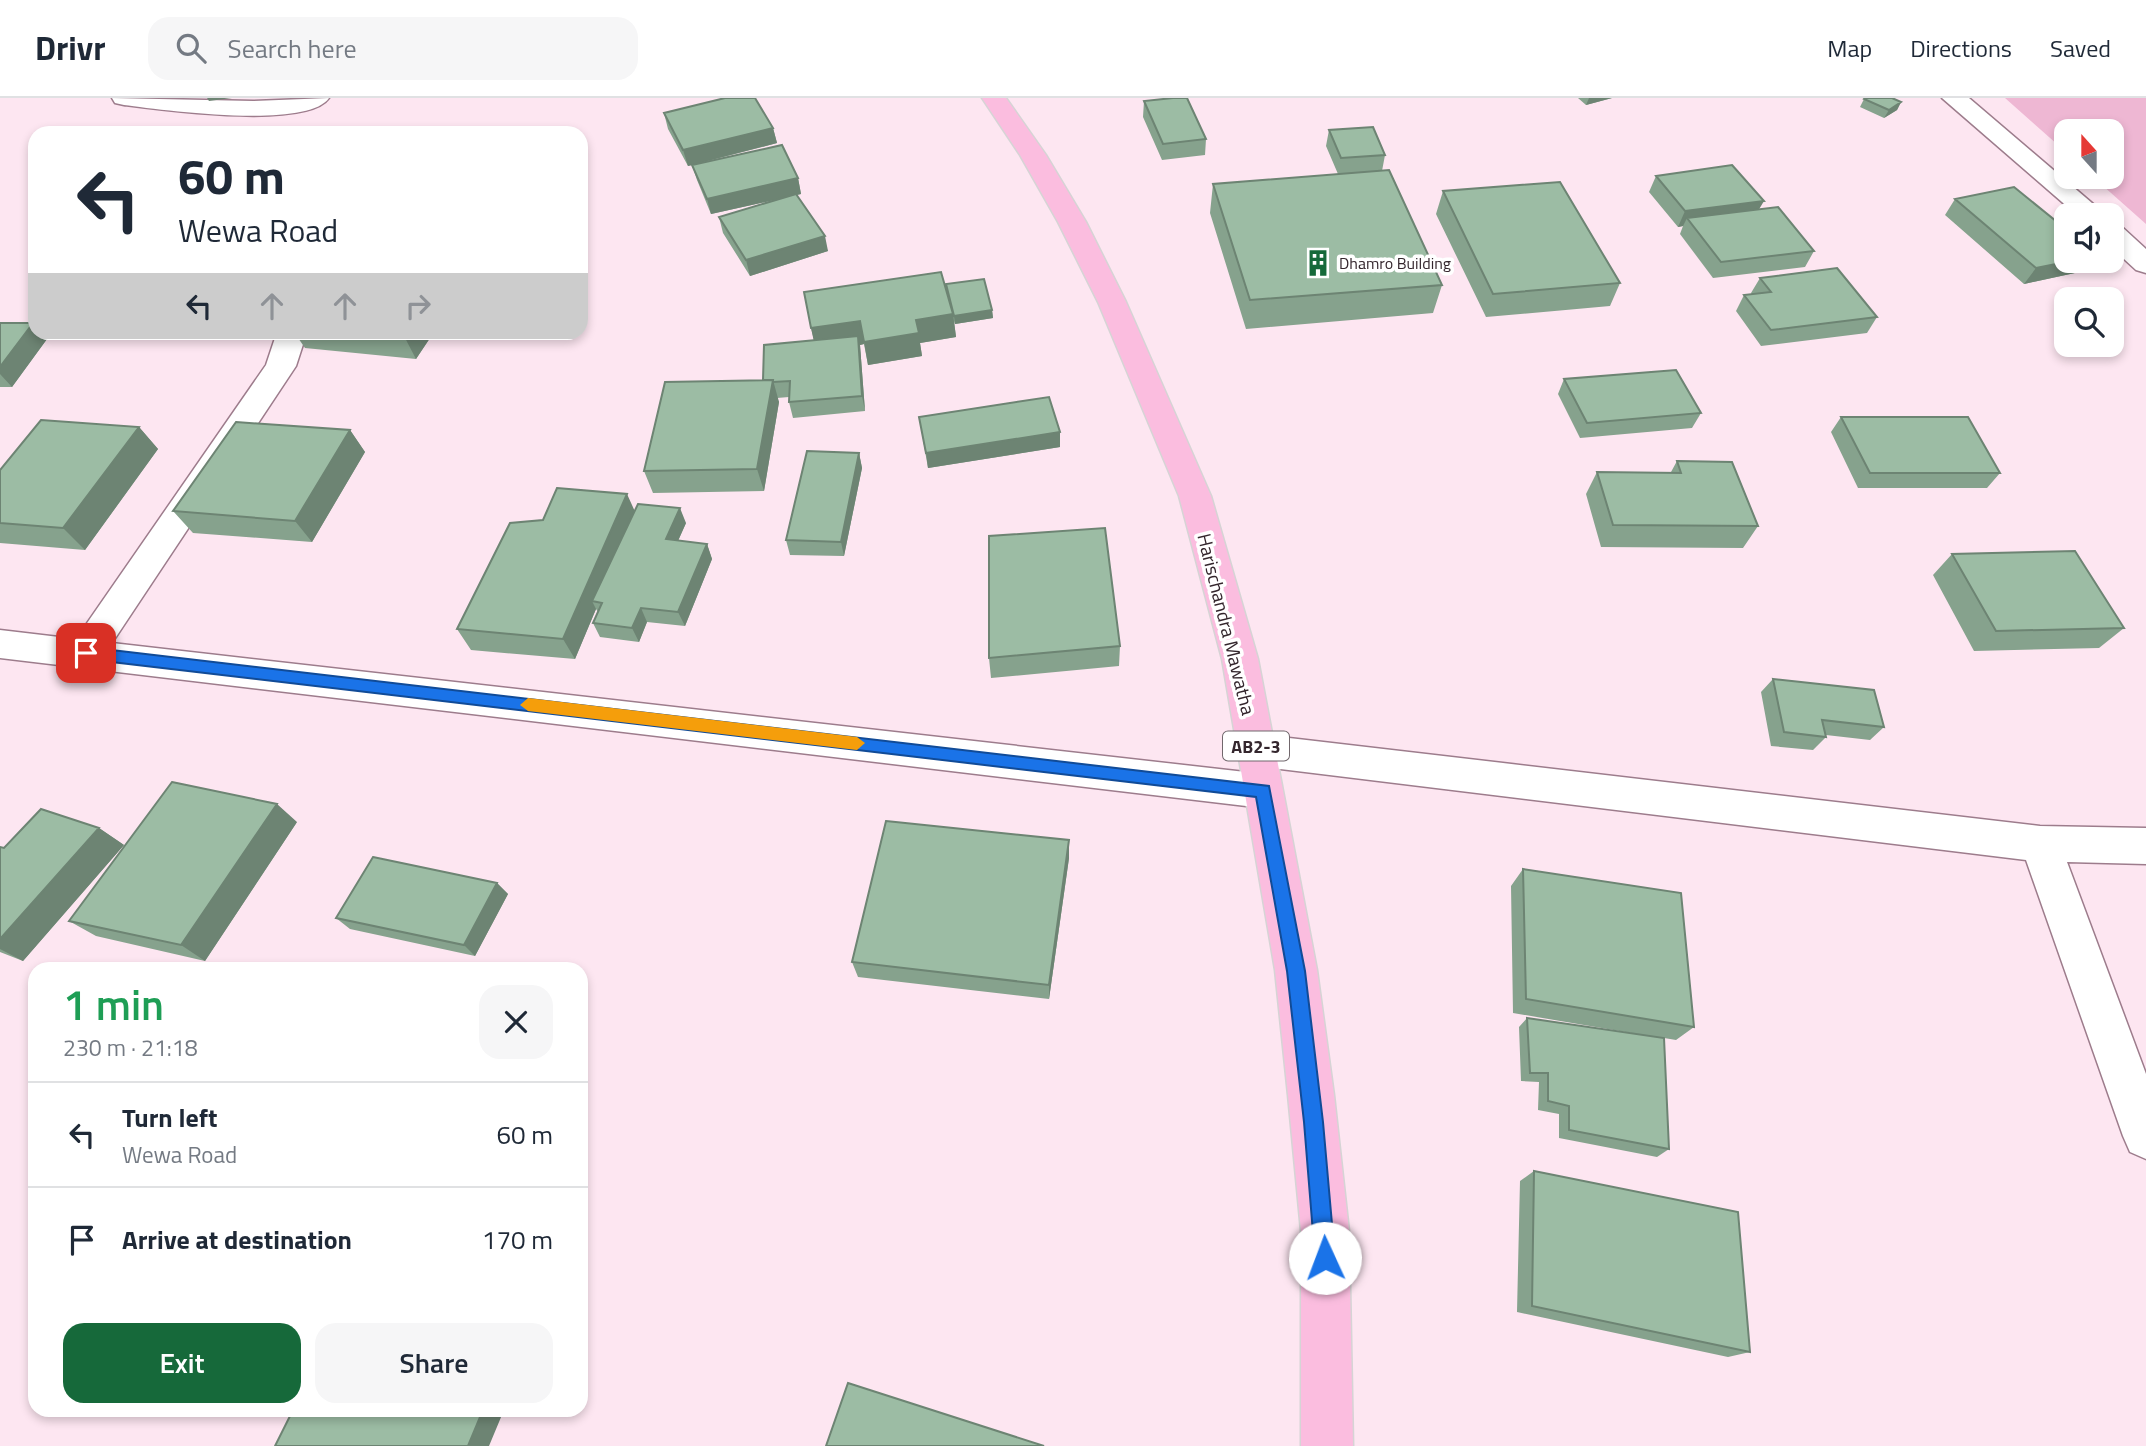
<!DOCTYPE html>
<html lang="en">
<head>
<meta charset="utf-8">
<style>
  body { margin:0; font-family:"Titillium Web",sans-serif; background:#f6f6f7; color:#1f2937; height:100vh; display:flex; flex-direction:column; font-size:26px; white-space:nowrap }
  * { box-sizing:border-box; margin:0 }
  p { font-size:23px; color:#747a83 }
  .icon { flex:none; width:38px; height:38px; fill:none; stroke:currentColor; stroke-width:2; stroke-linecap:round; stroke-linejoin:round }
  .map { position:relative; flex:1; overflow:hidden }
  .panel { position:absolute; left:28px; top:864px; width:560px; height:455px; display:flex; flex-direction:column; background:#fff; border-radius:21px; box-shadow:0 4px 10px #0003 }
  .panel>* { flex:none }
  .guide { position:absolute; left:28px; top:28px; width:560px; height:214px; border-radius:21px; box-shadow:0 4px 10px #0003; background:#fff; color:#1f2937; overflow:hidden }
  .needle { width:46px; rotate:339deg }
  .controls { position:absolute; left:2054px; top:21px; display:grid; gap:14px }
  .controls a { display:grid; place-items:center; width:70px; height:70px; border-radius:14px; background:#fff; box-shadow:0 4px 10px #0003; font-size:35px }
  .pin { position:absolute; display:grid; place-items:center; width:60px; height:60px; color:#fff; margin:-30px; border-radius:14px; box-shadow:0 4px 10px #0006 }
  .me { position:absolute; width:77px; margin:-38px; rotate:358deg; stroke-linejoin:round; filter:drop-shadow(0 0 5px #0008) }
  .turn { display:flex; align-items:center; gap:24px; height:147px; padding:0 35px; font-size:32px }
  .turn .icon { width:91px; height:91px; stroke-width:2.5 }
  .turn b { display:block; font-size:49px; line-height:60px }
  .lanes { display:flex; align-items:center; height:66px; padding:0 35px; background:#0003; justify-content:center; gap:35px; direction:ltr }
  .lanes .off { opacity:.35 }
  .round { display:grid; place-items:center; flex:none; width:74px; height:74px; border-radius:21px; background:#f6f6f7 }
  .head { display:flex; align-items:center; justify-content:space-between; height:119px; padding:0 35px }
  h1 { font-size:42px; font-weight:600; line-height:52px; color:#1e9e55 }
  .button { display:flex; gap:14px; margin-top:auto; padding:14px 35px }
  .button a { flex:1; height:80px; border-radius:21px; background:#16693a; color:#fff; font-size:28px; font-weight:600; line-height:80px; text-align:center }
  .button a+a { background:#f6f6f7; color:#1f2937 }
  ul { padding:0; list-style:none }
  li { display:flex; align-items:center; gap:21px; height:105px; padding:0 35px; border-top:2px solid #e0e1e3 }
  li div { flex:1 }
  li b { display:block; font-size:26px }
  li em { font-style:normal }
  header { display:flex; align-items:center; gap:42px; box-sizing:border-box; height:98px; padding:0 35px; background:#fff; border-bottom:2px solid #e0e1e3 }
  header strong { font-size:33px }
  nav { display:flex; gap:38px; margin-inline-start:auto; font-size:24px }
  .search { width:490px; height:63px; background:#f6f6f7; display:flex; align-items:center; gap:18px; box-sizing:border-box; padding:0 24px; border-radius:21px; color:#747a83; font-size:26px }
  .map>svg:first-child { display:block }
</style>
</head>
<body>
<header>
<strong>Drivr</strong>
<div class="search"><svg class="icon" aria-label="search" viewBox="0 0 24 24"><circle cx="10" cy="10" r="6"/><path d="M15 15l6 6"/></svg>Search here</div>
<nav><a>Map</a><a>Directions</a><a>Saved</a></nav>
</header>
<div class="map">
<svg width="2146" height="1348" viewBox="0 0 2146 1348">
  <rect width="100%" height="100%" fill="#fde6f1"/>
  <path fill="#eeb7d3" d="M2005,0H2146V126L2093,79H2112V33H2067V55Z"/>
  <g fill="none" stroke-linecap="round" stroke-linejoin="round">
    <defs>
      <path id="minor" d="M112,0L253,3L329,0C307,32 162,12 124,7L115,5Z
        M1942,0H1969L2106,117H2077Z
        M2112,127L2122,129L2146,151V175L2136,172L2112,150Z
        M277,234H307L296,268L112,545L1263,676L1277,681L1282,693L1277,705L1263,710L0,560V532L76,541L266,267Z
        M1256,636L2040,728L2146,730V766L2067,764L2146,976V1061L2130,1054L2123,1038L2026,762L1256,668L1243,663L1237,652L1243,641Z"/>
      <path id="primary" d="M982,0H1006L1046,57L1086,124L1126,204L1211,398L1258,561L1317,872L1334,997L1349,1133L1353,1348H1301V1133L1288,997L1275,872L1222,561L1179,398L1098,204L1058,124L1020,57Z"/>
    </defs>
    <use href="#minor" stroke="#9d7c8c" stroke-width="3"/>
    <use href="#primary" stroke="#d6d4d5" stroke-width="3"/>
    <use href="#minor" fill="#fff" fill-rule="evenodd"/>
    <use href="#primary" fill="#fbbddf" fill-rule="evenodd"/>
  </g>
  <path fill="#86a28d" d="M1578,0H1612L1586,7Z
    M1864,1L1901,4L1897,12L1884,20L1860,9Z
    M1144,3L1206,41L1205,57L1162,62L1143,19Z
    M664,15L773,30L777,45L704,64L798,80L801,96L796,97L828,153L750,178L723,135L719,119L783,100L711,116L697,82L692,67L688,68L668,31Z
    M1329,32L1385,57L1382,73L1442,187L1433,215L1246,231L1210,115L1213,86L1338,76L1326,48Z
    M1656,78L1759,111L1814,153L1805,169L1713,180L1680,136L1683,128L1678,129L1649,94Z
    M1443,93L1620,185L1610,208L1486,219L1436,116Z
    M1955,101L2067,163H2093L2084,173L2024,186L1945,117Z
    M1760,180L1877,219L1867,235L1761,248L1736,213L1744,197H1752L1751,195Z
    M946,186L992,212L993,220L955,226L954,223L956,239L920,245L922,258L868,267L864,246L860,247L865,313L793,320L789,304V299L777,300L779,304L764,393L653,395L644,373L814,242L811,230L947,194Z
    M0,225H33L35,227V234L47,241L12,289H0Z
    M115,234H166L116,236Z
    M294,234H434L416,261L305,250Z
    M1564,281L1701,315L1692,330L1580,340L1558,296Z
    M919,319L1060,334V349L928,370Z
    M1841,319L2000,375L1987,390H1858L1831,334Z
    M139,329L158,351L85,452L0,445V372Z
    M350,332L365,354L312,444L193,435L173,413Z
    M859,355L862,370L844,458L790,457L786,442Z
    M1677,363L1758,428L1743,450L1601,449L1586,396L1597,374H1671Z
    M635,413L686,425L678,443L707,446L712,461L685,528L647,524L639,544L600,539L593,525L598,514L596,511L575,561L471,552L457,531L543,422Z
    M1952,456L2124,530L2099,550L1974,553L1933,477Z
    M1120,548L1119,568L991,580L989,560Z
    M1773,581L1884,629L1870,642L1826,637V639L1813,652L1771,648L1761,594Z
    M297,724L205,863L96,838L69,823Z
    M99,730L124,747L23,863L0,854V749L4,750Z
    M1069,742V760L1049,901L858,879L852,864Z
    M1523,771L1694,929L1676,942L1664,940L1669,1051L1657,1059L1559,1040V1016L1538,1012L1539,984L1521,983L1519,929L1527,920L1655,939L1513,915L1511,788Z
    M497,785L508,796L475,858L350,831L336,820Z
    M1534,1073L1750,1254L1728,1259L1517,1214L1520,1083Z"/>
  <path fill="#6d8473" d="M207,0H232L209,3Z
    M1589,0H1612L1586,7Z
    M1901,4L1897,12L1884,20L1889,12Z
    M773,30L777,45L688,68L683,52Z
    M798,80L801,96L711,116L707,101Z
    M1764,103L1755,118L1687,120L1683,128L1678,129L1685,113Z
    M825,138L828,153L750,178L746,162Z
    M2071,163H2093L2084,173L2024,186L2036,170Z
    M992,212L993,220L955,226L954,218Z
    M953,216L956,239L920,245L922,258L868,267L864,244L916,222Z
    M860,223L864,246L860,247L865,313L862,298L816,253L811,230Z
    M33,225L35,227V234H41L47,241L12,289L0,276V269Z
    M406,234H434L416,261L404,238Z
    M773,282L779,304L764,393L757,371Z
    M139,329L158,351L85,452L63,430Z
    M350,332L365,354L312,444L295,423Z
    M1060,334V349L928,370L926,355Z
    M859,355L862,370L844,458L841,444Z
    M627,396L637,418L592,503L596,511L575,561L563,541Z
    M680,410L686,425L672,456L666,441Z
    M707,446L712,461L685,528L678,514Z
    M641,510L647,524L639,544L632,530Z
    M277,706L297,724L205,863L181,847Z
    M99,730L124,747L23,863L0,851V841Z
    M1069,742V760L1049,901V887Z
    M497,785L508,796L475,858L464,847Z
    M483,1312H504L489,1348H468Z"/>
  <path fill="#9cbca4" stroke="#6d8473" stroke-width="2" d="M725,0H755L773,30L683,52L664,15Z
    M1173,0H1187L1206,41L1163,46L1144,3Z
    M1865,0H1892L1901,4L1889,12L1864,1Z
    M1373,29L1385,57L1341,60L1329,32Z
    M782,47L798,80L707,101L692,67Z
    M1732,67L1764,103L1685,113L1656,78Z
    M1389,72L1442,187L1250,202L1213,86Z
    M1560,84L1620,185L1493,196L1443,93Z
    M2014,89L2067,132V163H2071L2036,170L1955,101Z
    M796,96L825,138L746,162L719,119Z
    M1778,109L1814,153L1721,164L1687,120Z
    M1837,170L1877,219L1771,232L1744,197L1771,194L1760,180Z
    M941,174L953,216L916,222L919,235L864,244L860,223L811,230L804,194Z
    M984,181L992,212L954,218L946,186Z
    M0,225H33L0,269Z
    M363,234H406L404,238Z
    M858,238L862,298L789,304L790,283L773,284V282H763L764,247Z
    M1676,272L1701,315L1587,325L1564,281Z
    M773,282L757,371L644,373L665,284Z
    M1049,299L1060,334L926,355L919,319Z
    M1841,319H1968L2000,375H1870Z
    M41,322L139,329L63,430L0,425V372Z
    M236,324L350,332L295,423L173,413Z
    M807,353L859,355L841,444L786,442Z
    M1677,363L1732,364L1758,428L1613,427L1597,374L1681,375Z
    M557,390L627,396L563,541L457,531L510,425L543,422Z
    M638,406L680,410L666,441L707,446L678,514L641,510L632,530L593,525L602,505L592,503Z
    M1105,430L1120,548L989,560V438Z
    M2075,453L2124,530L1996,533L1952,456Z
    M1773,581L1874,592L1884,629L1822,622L1826,639L1784,634Z
    M172,684L277,706L181,847L69,823Z
    M41,711L99,730L0,841V749L4,750Z
    M886,723L1069,742L1049,887L852,864Z
    M373,759L497,785L464,847L336,820Z
    M1523,771L1681,795L1694,929L1526,901Z
    M1527,920L1664,940L1669,1051L1569,1032V1008L1548,1003V975H1530Z
    M1534,1073L1738,1114L1750,1254L1532,1208Z
    M848,1285L1044,1348H826Z
    M293,1312H483L468,1348H275Z"/>
  <path fill="#1a73e8" stroke="#114b97" stroke-width="2" d="M86,549L1269,688L1305,873L1323,1024L1335,1160L1332,1167L1325,1170L1318,1167L1315,1160L1304,1024L1287,873L1256,699L86,561L78,555Z"/>
  <path fill="#f59e0b" d="M528,600L857,639L865,645L857,652L528,613L520,607Z"/>
  <defs>
    <symbol id="building-bare" viewBox="-9 -9 18 18"><path d="M-4-6H4V6H1V3H-1V6H-4ZM-2.5-4.3h1.7v1.8h-1.7ZM.8-4.3h1.7v1.8H.8ZM-2.5-1h1.7V.8h-1.7ZM.8-1h1.7V.8H.8Z" fill="#16693a" stroke="#fff" stroke-width="2.5" paint-order="stroke"/></symbol>
  </defs>
  <g fill-rule="evenodd">
    <use href="#building-bare" x="1299" y="146" width="38" height="38"/>
  </g>
  <g text-anchor="middle" dominant-baseline="central" stroke-width="7" stroke-linejoin="round" paint-order="stroke">
    <g font-size="16" fill="#34262d" stroke="#fff" text-anchor="start">
      <text x="1339" y="165">Dhamro Building</text>
    </g>
    <rect fill="#fff" stroke="#71676c" stroke-width="2" x="1223" y="633.5" width="66" height="29" rx="5"/>
    <g font-size="18" font-weight="bold" fill="#34262d">
      <text x="1256" y="648">AB2-3</text>
    </g>
    <g font-size="19" fill="#34262d" stroke="#fff">
      <text transform="translate(1227 526) rotate(76)">Harischandra Mawatha</text>
    </g>
  </g>
</svg>
<div class="controls">
<a><svg class="needle" viewBox="-14 -14 28 28"><path d="M0-13l5 13h-10z" fill="#e53935"/><path d="M0 13l5-13h-10z" fill="#747a83"/></svg></a>
<a><svg class="icon" aria-label="sound" viewBox="0 0 24 24"><path d="M4 9h4l5-4v14l-5-4H4zM17 9q2 3 0 6"/></svg></a>
<a><svg class="icon" aria-label="search" viewBox="0 0 24 24"><circle cx="10" cy="10" r="6"/><path d="M15 15l6 6"/></svg></a>
</div>
<div class="pin" style="left:86px;top:555px;background:#d93025"><svg class="icon" aria-label="arrive" viewBox="0 0 24 24"><path d="M6 21V4h12l-3 4 3 4H6"/></svg></div>
<svg class="me" style="left:1325px;top:1160px" viewBox="-20 -20 40 40"><circle r="19" fill="#fff"/><path d="M0-13L10 11 0 6-10 11z" fill="#1a73e8"/></svg>
<div class="guide">
<div class="turn"><svg class="icon" aria-label="left" viewBox="0 0 24 24"><path d="M17 20v-9H6M10 6l-5 5 5 5"/></svg><div><b>60 m</b>Wewa Road</div></div>
<div class="lanes"><svg class="icon" aria-label="left" viewBox="0 0 24 24"><path d="M17 20v-9H6M10 6l-5 5 5 5"/></svg><svg class="icon off" aria-label="ahead" viewBox="0 0 24 24"><path d="M12 20V5M6 11l6-6 6 6"/></svg><svg class="icon off" aria-label="ahead" viewBox="0 0 24 24"><path d="M12 20V5M6 11l6-6 6 6"/></svg><svg class="icon off" aria-label="right" viewBox="0 0 24 24"><path d="M7 20v-9h11M14 6l5 5-5 5"/></svg></div>
</div>
<section class="panel">
<div class="head"><div><h1>1 min</h1><p>230 m · 21:18</p></div><a class="round"><svg class="icon" aria-label="close" viewBox="0 0 24 24"><path d="M6 6l12 12M18 6L6 18"/></svg></a></div>
<ul>
<li><svg class="icon" aria-label="left" viewBox="0 0 24 24"><path d="M17 20v-9H6M10 6l-5 5 5 5"/></svg><div><b>Turn left</b><p>Wewa Road</p></div><em>60 m</em></li>
<li><svg class="icon" aria-label="arrive" viewBox="0 0 24 24"><path d="M6 21V4h12l-3 4 3 4H6"/></svg><div><b>Arrive at destination</b></div><em>170 m</em></li>
</ul>
<div class="button"><a>Exit</a><a>Share</a></div>
</section>
</div>
</body>
</html>
